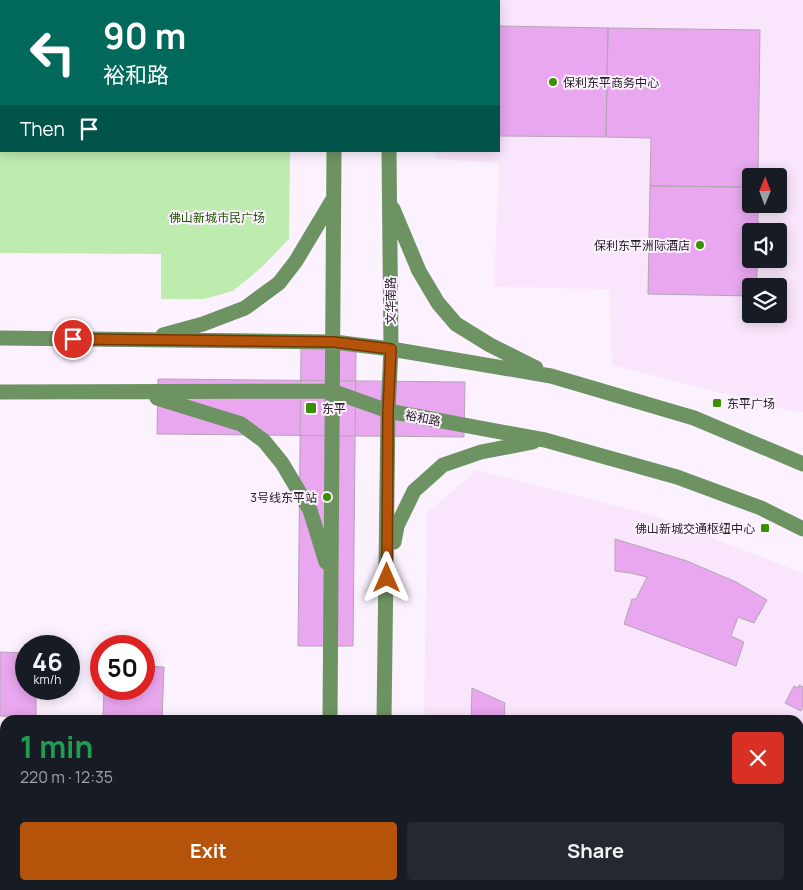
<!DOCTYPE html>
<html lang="en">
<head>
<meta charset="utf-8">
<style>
  body { margin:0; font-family:Manrope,"Noto Sans SC",sans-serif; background:#242831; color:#f1f3f6; height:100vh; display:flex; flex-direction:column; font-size:19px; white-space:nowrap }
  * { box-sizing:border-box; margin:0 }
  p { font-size:16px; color:#9ea1a6 }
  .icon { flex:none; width:28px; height:28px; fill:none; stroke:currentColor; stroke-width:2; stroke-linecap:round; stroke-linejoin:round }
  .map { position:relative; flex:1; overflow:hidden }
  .sheet { position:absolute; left:0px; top:715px; width:804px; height:175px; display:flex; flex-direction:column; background:#171b24; border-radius:15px 15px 0 0; box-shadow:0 2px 12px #0003 }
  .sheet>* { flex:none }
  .guide { position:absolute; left:0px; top:0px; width:500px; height:152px; box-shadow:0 2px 12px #0003; background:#00695c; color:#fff; overflow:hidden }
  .needle { width:32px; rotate:1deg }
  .tools { position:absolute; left:742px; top:168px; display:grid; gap:10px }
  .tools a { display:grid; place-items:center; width:45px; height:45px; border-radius:5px; background:#171b24; box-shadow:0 2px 12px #0003; font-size:25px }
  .speed { position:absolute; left:15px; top:635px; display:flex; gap:10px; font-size:25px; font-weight:700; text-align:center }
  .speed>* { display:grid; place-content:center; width:65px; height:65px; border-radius:50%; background:#171b24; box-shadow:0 2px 12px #0003; line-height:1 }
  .speed small { font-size:12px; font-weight:400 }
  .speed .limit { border:8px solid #d22; background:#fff; color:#111 }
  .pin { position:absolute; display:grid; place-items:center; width:42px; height:42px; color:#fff; margin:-21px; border:2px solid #fff; border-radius:50%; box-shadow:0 1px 5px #0007 }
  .me { position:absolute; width:55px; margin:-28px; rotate:0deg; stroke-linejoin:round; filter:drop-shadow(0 0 4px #0008) }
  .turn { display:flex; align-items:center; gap:18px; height:105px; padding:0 20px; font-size:22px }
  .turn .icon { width:65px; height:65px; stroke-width:2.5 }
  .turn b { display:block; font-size:35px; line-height:42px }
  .then { display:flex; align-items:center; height:48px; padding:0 20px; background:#0003; gap:10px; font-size:19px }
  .round { display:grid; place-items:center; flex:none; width:52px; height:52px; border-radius:5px; background:#242831 }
  .head { display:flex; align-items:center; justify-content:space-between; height:85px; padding:0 20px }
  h1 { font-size:30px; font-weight:700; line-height:38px; color:#1e9e55 }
  .primary-button { display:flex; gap:10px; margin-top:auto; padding:10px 20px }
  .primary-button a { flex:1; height:58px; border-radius:5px; background:#b45309; color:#fff; font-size:20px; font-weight:700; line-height:58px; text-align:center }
  .primary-button a+a { background:#242831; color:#f1f3f6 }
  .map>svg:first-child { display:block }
</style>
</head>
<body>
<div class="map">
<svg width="803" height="890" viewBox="0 0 803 890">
  <rect width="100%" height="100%" fill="#fcf1fe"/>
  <path fill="#fae6fc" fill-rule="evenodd" d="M441,0H803V412L799,413L612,365L609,289L494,287L499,163L436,159V151H499V1ZM751,176H779V204H751ZM751,231H779V259H751ZM751,286H779V314H751Z
    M477,470L655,516L803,573V890H422V885H799V720H424L427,513Z"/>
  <path fill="#beecaf" d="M0,0H298L1,1V151H290L289,239L262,267L233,291L204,299H161V254L0,253Z"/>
  <path fill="#e8a7ef" stroke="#b3a5b4" d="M499,26L608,28L606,137L499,136Z
    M608,28L760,30L758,176H751V187L650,186L651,138L606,137Z
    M650,186L751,187V204H758V231H751V259H757V286H751V296L648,294Z
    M301,348H356L353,646H298Z
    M158,379L465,382L464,437L157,434Z
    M615,539L687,561L736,582L767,600L754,623L738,617L731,636L744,642L736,666L624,624L632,599H636L647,577L630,573L615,571Z
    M0,652L26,653V689H36V717L0,716Z
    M144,666L164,667L162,720L103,717L104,689H144Z
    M799,685L803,687V707L801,711L785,703L794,686L798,688Z
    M472,688L505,703L504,720H471Z"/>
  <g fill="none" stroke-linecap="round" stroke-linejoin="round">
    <path stroke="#b8afba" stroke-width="3" stroke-dasharray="4 4" stroke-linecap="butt" d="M103,1L104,0
      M0,82L1,81"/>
    <path stroke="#6e9362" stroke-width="15" d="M334,0V1
      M388,0V1
      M393,209L419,271L438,303L456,324L490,345L536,368
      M163,335L203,324L245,308L279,283L296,261L333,199
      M0,338L334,342L391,349L551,376L694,418L803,464
      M0,392L332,391L388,411L545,440L677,477L761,508L803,529
      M157,398L241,424L264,441L282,463L310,510L326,562
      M394,542L397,526L414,491L443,465L481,452L533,442
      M330,720L334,151
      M384,720L388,411L391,349L389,151
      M329,890V885
      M380,890V885"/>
  </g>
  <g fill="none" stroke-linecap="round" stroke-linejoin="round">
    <defs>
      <path id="route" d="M73,339L334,342L391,349L388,411L387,578"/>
    </defs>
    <use href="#route" stroke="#753606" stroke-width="12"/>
    <use href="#route" stroke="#b45309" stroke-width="9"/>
  </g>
  <g fill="#399101" stroke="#fcf1fe" stroke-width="2">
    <circle cx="553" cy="82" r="5"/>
    <circle cx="700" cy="245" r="5"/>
    <rect x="712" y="398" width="10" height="10" rx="2.5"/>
    <rect x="305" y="402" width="12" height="12" rx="2.5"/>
    <circle cx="327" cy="497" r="5"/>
    <rect x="760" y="523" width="10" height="10" rx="2.5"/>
  </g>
  <g text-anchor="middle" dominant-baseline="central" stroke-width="4" stroke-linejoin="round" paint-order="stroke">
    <g font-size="12" fill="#272228" stroke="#fcf1fe" text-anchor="start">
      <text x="563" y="82">保利东平商务中心</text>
      <text x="690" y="245" text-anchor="end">保利东平洲际酒店</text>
      <text x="727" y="403">东平广场</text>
      <text x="322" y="408">东平</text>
      <text x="317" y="497" text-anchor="end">3号线东平站</text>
      <text x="755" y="528" text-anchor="end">佛山新城交通枢纽中心</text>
    </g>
    <g font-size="12" fill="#1d5300" stroke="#fcf1fe">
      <text x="217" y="217">佛山新城市民广场</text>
    </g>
    <g font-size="12" fill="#272228" stroke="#fcf1fe">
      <text transform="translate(390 301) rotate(-90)">文华南路</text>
      <text transform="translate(423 418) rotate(11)">裕和路</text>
    </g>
  </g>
</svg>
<div class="tools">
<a><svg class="needle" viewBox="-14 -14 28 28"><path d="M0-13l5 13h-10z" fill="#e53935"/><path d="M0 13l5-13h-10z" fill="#9ea1a6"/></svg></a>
<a><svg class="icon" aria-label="sound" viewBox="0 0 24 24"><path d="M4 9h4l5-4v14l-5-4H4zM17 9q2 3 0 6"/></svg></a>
<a><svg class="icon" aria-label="layers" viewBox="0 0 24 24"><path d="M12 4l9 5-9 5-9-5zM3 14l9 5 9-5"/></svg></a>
</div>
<div class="speed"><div>46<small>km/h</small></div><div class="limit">50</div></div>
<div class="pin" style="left:73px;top:339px;background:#d93025"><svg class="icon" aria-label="arrive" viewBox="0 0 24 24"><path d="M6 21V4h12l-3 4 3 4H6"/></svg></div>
<svg class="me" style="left:387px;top:578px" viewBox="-20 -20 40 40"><path d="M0-17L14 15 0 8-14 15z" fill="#b45309" stroke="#fff" stroke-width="4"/></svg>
<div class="guide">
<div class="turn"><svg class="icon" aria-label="left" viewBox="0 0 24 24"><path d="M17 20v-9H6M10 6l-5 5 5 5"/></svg><div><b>90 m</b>裕和路</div></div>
<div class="then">Then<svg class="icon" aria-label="arrive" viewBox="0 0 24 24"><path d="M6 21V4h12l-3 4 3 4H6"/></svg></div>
</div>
<section class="sheet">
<div class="head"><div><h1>1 min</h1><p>220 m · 12:35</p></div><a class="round" style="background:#d93025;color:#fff"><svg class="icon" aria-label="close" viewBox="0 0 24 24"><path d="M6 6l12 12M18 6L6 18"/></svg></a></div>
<div class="primary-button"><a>Exit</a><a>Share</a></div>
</section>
</div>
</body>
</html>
